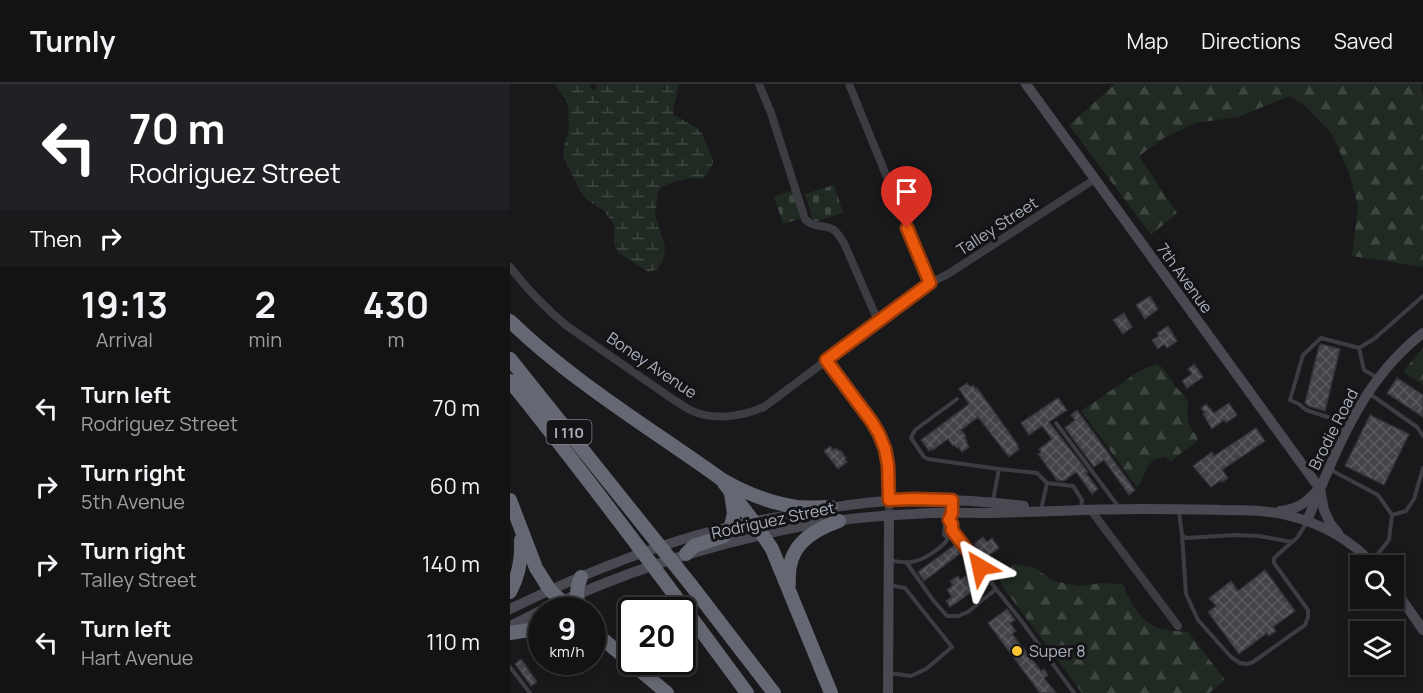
<!DOCTYPE html>
<html lang="en">
<head>
<meta charset="utf-8">
<style>
  body { margin:0; font-family:Manrope,sans-serif; background:#1c1c1d; color:#f1f3f6; height:100vh; display:flex; flex-direction:column; font-size:22px; white-space:nowrap }
  * { box-sizing:border-box; margin:0 }
  p { font-size:20px; color:#9d9ea0 }
  .icon { flex:none; width:33px; height:33px; fill:none; stroke:currentColor; stroke-width:2; stroke-linecap:round; stroke-linejoin:round }
  .map { position:relative; flex:1; overflow:hidden }
  .drawer { display:flex; flex-direction:column; background:#131314; width:510px }
  .drawer>* { flex:none }
  .top-card { background:#202124; color:#fff; overflow:hidden }
  .buttons { position:absolute; left:840px; top:471px; display:grid; gap:12px }
  .buttons a { display:grid; place-items:center; width:54px; height:54px; border-radius:0px; background:#131314; box-shadow:0 3px 9px #0003,0 0 0 2px #323234; font-size:30px }
  .speed { position:absolute; left:18px; top:513px; display:flex; gap:12px; font-size:30px; font-weight:700; text-align:center }
  .speed>* { display:grid; place-content:center; width:78px; height:78px; border-radius:50%; background:#131314; box-shadow:0 3px 9px #0003,0 0 0 2px #323234; line-height:1 }
  .speed small { font-size:15px; font-weight:400 }
  .speed .limit { border:3px solid #111; border-radius:9px; background:#fff; color:#111 }
  .pin { position:absolute; display:grid; place-items:center; width:51px; height:51px; color:#fff; margin:-62px -26px; border-radius:50% 50% 50% 0; rotate:-45deg; box-shadow:0 0 6px #0007 }
  .pin .icon { rotate:45deg }
  .me { position:absolute; width:66px; margin:-33px; rotate:324deg; stroke-linejoin:round; filter:drop-shadow(0 0 4px #0008) }
  .turn { display:flex; align-items:center; gap:21px; height:126px; padding:0 30px; font-size:27px }
  .turn .icon { width:78px; height:78px; stroke-width:2.5 }
  .turn b { display:block; font-size:42px; line-height:51px }
  .then { display:flex; align-items:center; height:57px; padding:0 30px; background:#0003; gap:12px; font-size:22px }
  .eta { display:flex; justify-content:space-evenly; align-items:center; height:102px; text-align:center }
  .eta b { font-size:36px; font-weight:700; line-height:42px }
  ul { padding:0; list-style:none }
  li { display:flex; align-items:center; gap:18px; height:78px; padding:0 30px }
  li div { flex:1 }
  li b { display:block; font-size:22px }
  li em { font-style:normal }
  header { display:flex; align-items:center; gap:36px; box-sizing:border-box; height:84px; padding:0 30px; background:#131314; border-bottom:2px solid #323234 }
  header strong { font-size:28px }
  nav { display:flex; gap:33px; margin-inline-start:auto; font-size:21px }
  main { display:flex; flex:1; min-height:0 }
  .map>svg:first-child { display:block }
</style>
</head>
<body>
<header>
<strong>Turnly</strong>
<nav><a>Map</a><a>Directions</a><a>Saved</a></nav>
</header>
<main>
<section class="drawer">
<div class="top-card">
<div class="turn"><svg class="icon" aria-label="left" viewBox="0 0 24 24"><path d="M17 20v-9H6M10 6l-5 5 5 5"/></svg><div><b>70 m</b>Rodriguez Street</div></div>
<div class="then">Then<svg class="icon" aria-label="right" viewBox="0 0 24 24"><path d="M7 20v-9h11M14 6l5 5-5 5"/></svg></div>
</div>
<div class="eta">
<div><b>19:13</b><p>Arrival</p></div>
<div><b>2</b><p>min</p></div>
<div><b>430</b><p>m</p></div>
</div>
<ul>
<li><svg class="icon" aria-label="left" viewBox="0 0 24 24"><path d="M17 20v-9H6M10 6l-5 5 5 5"/></svg><div><b>Turn left</b><p>Rodriguez Street</p></div><em>70 m</em></li>
<li><svg class="icon" aria-label="right" viewBox="0 0 24 24"><path d="M7 20v-9h11M14 6l5 5-5 5"/></svg><div><b>Turn right</b><p>5th Avenue</p></div><em>60 m</em></li>
<li><svg class="icon" aria-label="right" viewBox="0 0 24 24"><path d="M7 20v-9h11M14 6l5 5-5 5"/></svg><div><b>Turn right</b><p>Talley Street</p></div><em>140 m</em></li>
<li><svg class="icon" aria-label="left" viewBox="0 0 24 24"><path d="M17 20v-9H6M10 6l-5 5 5 5"/></svg><div><b>Turn left</b><p>Hart Avenue</p></div><em>110 m</em></li>
</ul>
</section>
<div class="map">
<svg width="913" height="609" viewBox="0 0 913 609">
  <defs>
    <pattern id="forest-firs" width="22" height="20" patternUnits="userSpaceOnUse" patternTransform="scale(1.5)"><rect width="22" height="20" fill="#202a22"/><path d="M5 1l3.5 6h-7zM16 11l3.5 6h-7z" fill="#3e4640"/></pattern>
    <pattern id="wetland-marsh" width="20" height="14" patternUnits="userSpaceOnUse" patternTransform="scale(1.5)"><rect width="20" height="14" fill="#202a22"/><path d="M1 5h8M5 5V1M11 12h8M15 12V8" fill="none" stroke="#3e4640"/></pattern>
    <pattern id="cemetery-stones" width="16" height="16" patternUnits="userSpaceOnUse" patternTransform="scale(1.5)"><rect width="16" height="16" fill="#202a22"/><path d="M2 7V4a2 2 0 0 1 4 0v3zM10 15v-3a2 2 0 0 1 4 0v3z" fill="#3e4640"/></pattern>
    <pattern id="building-cross-hatch" width="8" height="8" patternUnits="userSpaceOnUse" patternTransform="scale(1.5)"><rect width="8" height="8" fill="#434449"/><path d="M0 0l8 8M0 8l8-8" fill="none" stroke="#5b5c61"/></pattern>
  </defs>
  <rect width="100%" height="100%" fill="#19191b"/>
  <path fill="url(#forest-firs)" d="M605,0H911L913,13V183L842,172L848,122L839,89L822,50L796,23L780,12L728,33L685,39L654,54L629,72L667,129L641,151L559,41Z
    M913,264V301L893,287Z
    M646,280L653,284L666,303L678,316C678,325 676,335 680,343C683,349 687,350 688,357L661,377L655,373C651,374 647,374 644,376C635,382 634,396 627,403L571,327L631,286Z
    M503,480L523,483L544,497L569,502L592,499L612,500C620,516 628,534 644,542C653,547 667,547 678,548L715,596L699,609H572L493,503L489,494Z"/>
  <path fill="url(#wetland-marsh)" d="M44,0H80L81,4L84,6L87,4L86,0H169L163,26L164,31L185,43L192,49L200,68L203,77L202,81L195,93L191,95L182,94L163,98L151,104L148,108L145,131L155,163L154,172L148,185L138,188L108,168L104,160V141L102,137L93,126L77,116L71,109L53,72L54,63L59,44L58,20L56,16Z"/>
  <path fill="url(#cemetery-stones)" d="M324,101L333,129L305,138L303,136L295,110Z
    M283,106L292,134L273,140L264,112Z"/>
  <path fill="url(#building-cross-hatch)" stroke="#333338" stroke-width="1.5" d="M640,212L648,225L635,235L626,221Z
    M614,229L622,243L613,250L603,236Z
    M658,242L667,257L657,264L654,260L648,265L642,256L649,252L647,249Z
    M811,260L830,265L815,327L798,322L795,319L809,262Z
    M684,280L693,293L677,304L672,297L682,290L678,285Z
    M887,294L913,311V333L877,309Z
    M457,299L460,303L463,301L466,305L467,304L508,361L507,362L509,365L499,373L468,333L451,346L456,352L455,353L457,357L456,358L459,363L452,368L448,363L447,364L444,361L443,362L438,355L423,366V364L419,367L411,356L459,320L449,305Z
    M548,314L557,326L539,338L578,388L576,389L588,405L582,410L566,388L554,397L547,396L528,370L531,369L529,365L542,355L532,342L519,351L511,339Z
    M719,319L727,331L716,339L714,336L702,345L693,330L695,329L691,324L696,320L704,329Z
    M567,326L625,406L619,411L594,376L584,383L555,344L565,336L561,331Z
    M860,331L899,350L874,401L835,382Z
    M746,344L755,357L712,386L718,394L712,398L711,396L701,403L683,382L702,368L704,372Z
    M320,362L323,366L326,364L329,367L330,366L336,374L335,375L337,378L328,385L314,367Z
    M473,453L477,458L482,454L489,464L478,472L474,467L471,469L464,460Z
    M446,460L452,468L414,497L408,488Z
    M755,486L785,527L763,543L766,547L759,552L757,549L729,570L698,528L706,522L699,514L721,497L728,507Z
    M448,492L450,496L456,492L466,505L440,523L436,517L442,513L437,506L443,501L440,497Z
    M497,525L505,536L500,539L506,547L502,550L531,587L534,585L538,591L534,594L546,609H530L478,539Z
    M11,575L27,598L21,602L5,580Z"/>
  <g fill="none" stroke-linecap="round" stroke-linejoin="round">
    <path stroke="#3c3c43" stroke-width="4" d="M849,264L854,286L868,294
      M860,310L907,343L913,352
      M447,315L405,346L401,354L414,373L418,375L489,385L483,416
      M546,339L608,422
      M835,347L821,334L796,326L789,320L780,316L793,271L811,254L849,264L864,255L913,212
      M489,385L527,389L537,399L531,426
      M821,386L868,411L882,431L879,456L862,477
      M537,399L563,402L572,416L571,424
      M669,428L672,451L676,454L724,451L749,452L782,458L787,454L797,438
      M882,431L896,427L904,415L913,384
      M439,436L443,440L442,450L438,454L434,451L435,439C443,434 442,425 442,416
      M672,451L676,510L688,536L721,573L730,579L737,580L743,578L795,541L798,533V526L764,479V474L782,458
      M381,477C387,477 395,479 401,478C412,477 433,464 438,454
      M396,478L423,516L437,532H448L458,528L486,505L442,446
      M486,505L510,535L564,609
      M0,583L20,609
      M379,589L401,592L416,585L442,563L395,504L380,501"/>
    <path stroke="#3c3c43" stroke-width="8" d="M249,0L261,29L295,135C304,145 315,140 324,146C328,149 331,155 334,159L368,237
      M339,0L420,199
      M0,183C17,205 35,224 57,242L164,316C169,319 175,323 180,326C203,337 231,333 254,323L420,199L438,190L585,95
      M316,276L362,338L369,350L375,365L378,381L379,432
      M580,425L668,542"/>
    <path stroke="#484951" stroke-width="10" d="M516,0L810,405L814,426L820,439L828,449
      M315,425C381,412 448,414 514,422
      M770,427C788,425 794,420 807,407
      M797,437C826,367 851,297 913,249
      M884,504L913,546
      M0,525C70,491 143,461 218,443C245,436 273,433 300,427
      M0,542C80,501 163,471 251,451C301,439 353,432 404,430C428,428 452,429 476,429C528,428 579,425 631,425C658,425 685,425 712,426C735,426 758,426 780,432C813,440 842,457 865,482
      M378,609L379,432"/>
    <path stroke="#656872" stroke-width="14" d="M0,237C63,298 140,344 211,395C235,409 259,419 287,423C298,424 310,423 321,423
      M0,275L181,501L264,609
      M0,297C82,399 160,504 237,609
      M214,399L244,438L262,465L321,609
      M0,416L26,484L40,506L61,526
      M176,470L184,462L214,452L221,442L224,429L221,410
      M279,500C276,464 298,448 329,437
      M0,508C9,491 12,474 11,456
      M71,526C65,514 66,504 71,493
      M82,546L157,609
      M0,549L32,544"/>
  </g>
  <g fill="none" stroke-linecap="round" stroke-linejoin="round">
    <defs>
      <path id="route" d="M397,144L420,199L316,276L362,338L369,350L375,365L378,381L379,416L404,415L442,416V429L439,436L442,440V446L470,483"/>
    </defs>
    <use href="#route" stroke="#983908" stroke-width="15"/>
    <use href="#route" stroke="#ea580c" stroke-width="10"/>
  </g>
  <circle fill="#fcc531" stroke="#141417" stroke-width="2" cx="507" cy="567" r="6"/>
  <g text-anchor="middle" dominant-baseline="central" stroke-width="6" stroke-linejoin="round" paint-order="stroke">
    <rect fill="#141417" stroke="#7e808a" stroke-width="1.5" x="36.5" y="336" width="45" height="24" rx="4.5"/>
    <g font-size="15" font-weight="bold" fill="#abafbc">
      <text x="59" y="348">I 110</text>
    </g>
    <g font-size="16" fill="#abafbc" stroke="#141417">
      <text transform="translate(487 142) rotate(-33)">Talley Street</text>
      <text transform="translate(675 194) rotate(54)">7th Avenue</text>
      <text transform="translate(142 281) rotate(34)">Boney Avenue</text>
      <text transform="translate(823 345) rotate(-63)">Brodie Road</text>
      <text transform="translate(263 436) rotate(-12)">Rodriguez Street</text>
    </g>
    <g font-size="16" fill="#abafbc" stroke="#141417" text-anchor="start">
      <text x="519" y="567">Super 8</text>
    </g>
  </g>
</svg>
<div class="buttons">
<a><svg class="icon" aria-label="search" viewBox="0 0 24 24"><circle cx="10" cy="10" r="6"/><path d="M15 15l6 6"/></svg></a>
<a><svg class="icon" aria-label="layers" viewBox="0 0 24 24"><path d="M12 4l9 5-9 5-9-5zM3 14l9 5 9-5"/></svg></a>
</div>
<div class="speed"><div>9<small>km/h</small></div><div class="limit">20</div></div>
<div class="pin" style="left:397px;top:144px;background:#d93025"><svg class="icon" aria-label="arrive" viewBox="0 0 24 24"><path d="M6 21V4h12l-3 4 3 4H6"/></svg></div>
<svg class="me" style="left:470px;top:483px" viewBox="-20 -20 40 40"><path d="M0-17L14 15 0 8-14 15z" fill="#ea580c" stroke="#fff" stroke-width="4"/></svg>
</div>
</main>
</body>
</html>
